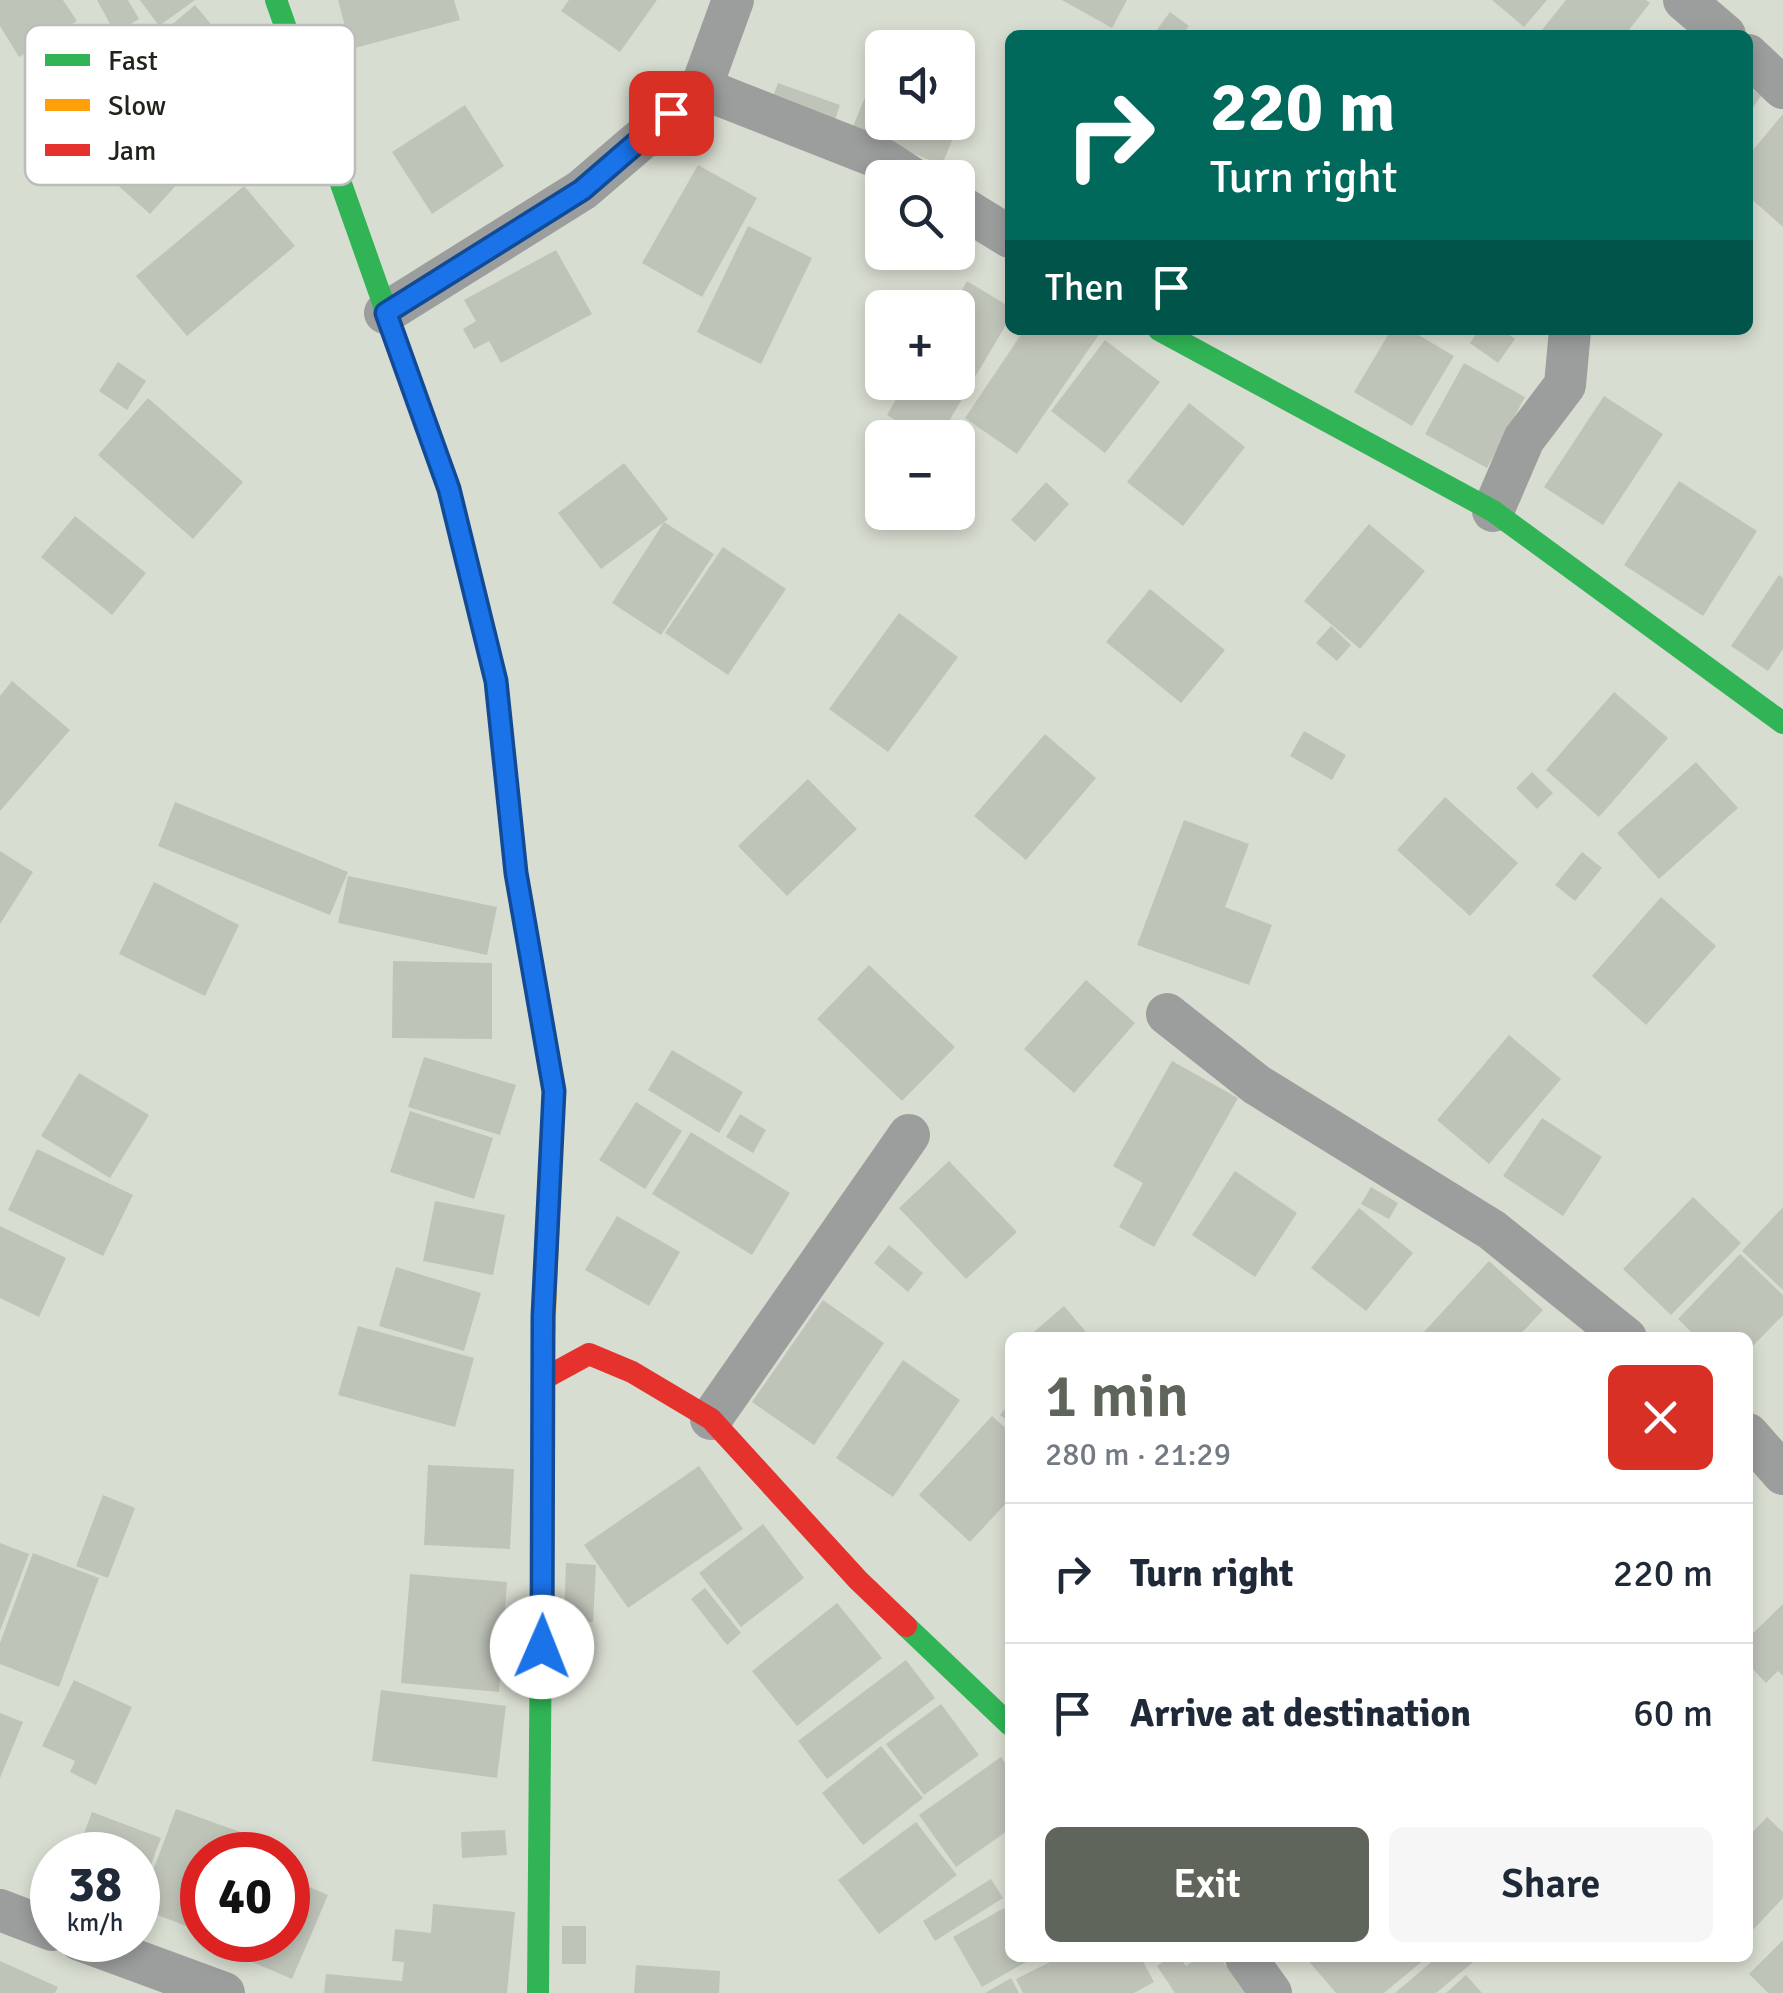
<!DOCTYPE html>
<html lang="en">
<head>
<meta charset="utf-8">
<style>
  body { margin:0; font-family:Signika,sans-serif; background:#f6f6f7; color:#1f2937; height:100vh; display:flex; flex-direction:column; font-size:38px; white-space:nowrap }
  * { box-sizing:border-box; margin:0 }
  p { font-size:32px; color:#747a83 }
  .icon { flex:none; width:55px; height:55px; fill:none; stroke:currentColor; stroke-width:2; stroke-linecap:round; stroke-linejoin:round }
  .map { position:relative; flex:1; overflow:hidden }
  .panel { position:absolute; left:1005px; top:1332px; width:748px; height:630px; display:flex; flex-direction:column; background:#fff; border-radius:15px; box-shadow:0 5px 15px #0003 }
  .panel>* { flex:none }
  .top-card { position:absolute; left:1005px; top:30px; width:748px; height:305px; border-radius:15px; box-shadow:0 5px 15px #0003; background:#00695c; color:#fff; overflow:hidden }
  .buttons { position:absolute; left:865px; top:30px; display:grid; gap:20px }
  .buttons a { display:grid; place-items:center; width:110px; height:110px; border-radius:15px; background:#fff; box-shadow:0 5px 15px #0003; font-size:50px }
  .speed { position:absolute; left:30px; top:1832px; display:flex; gap:20px; font-size:50px; font-weight:700; text-align:center }
  .speed>* { display:grid; place-content:center; width:130px; height:130px; border-radius:50%; background:#fff; box-shadow:0 5px 15px #0003; line-height:1 }
  .speed small { font-size:25px; font-weight:400 }
  .speed .limit { border:15px solid #d22; background:#fff; color:#111 }
  .pin { position:absolute; display:grid; place-items:center; width:85px; height:85px; color:#fff; margin:-42px; border-radius:20px; box-shadow:0 5px 15px #0006 }
  .me { position:absolute; width:110px; margin:-55px; rotate:1deg; stroke-linejoin:round; filter:drop-shadow(0 0 8px #0008) }
  .turn { display:flex; align-items:center; gap:35px; height:210px; padding:0 40px; font-size:45px }
  .turn .icon { width:130px; height:130px; stroke-width:2.5 }
  .turn b { display:block; font-size:70px; line-height:85px }
  .then { display:flex; align-items:center; height:95px; padding:0 40px; background:#0003; gap:20px; font-size:38px }
  .round { display:grid; place-items:center; flex:none; width:105px; height:105px; border-radius:15px; background:#f6f6f7 }
  .headline { display:flex; align-items:center; justify-content:space-between; height:170px; padding:0 40px }
  h1 { font-size:60px; font-weight:600; line-height:75px; color:#60655b }
  .primary-button { display:flex; gap:20px; margin-top:auto; padding:20px 40px }
  .primary-button a { flex:1; height:115px; border-radius:15px; background:#60655b; color:#fff; font-size:40px; font-weight:600; line-height:115px; text-align:center }
  .primary-button a+a { background:#f6f6f7; color:#1f2937 }
  ul { padding:0; list-style:none }
  li { display:flex; align-items:center; gap:30px; height:140px; padding:0 40px; border-top:2px solid #e0e1e3 }
  li div { flex:1 }
  li b { display:block; font-size:38px }
  li em { font-style:normal }
  .map>svg:first-child { display:block }
</style>
</head>
<body>
<div class="map">
<svg width="1783" height="1993" viewBox="0 0 1783 1993">
  <rect width="100%" height="100%" fill="#d8ddd1"/>
  <path fill="#bfc4b9" d="M0,0H63L77,21L19,57L0,26Z
    M97,0H128L139,19L115,33Z
    M140,0H195L159,26Z
    M338,0H454L460,20L351,49Z
    M569,0H657L620,52L561,11Z
    M1062,0H1127L1112,28Z
    M1492,0H1547L1524,27Z
    M1566,0H1646L1650,3L1625,35H1538Z
    M195,5L261,84L210,127L143,49Z
    M1170,12L1189,26L1182,35H1153Z
    M877,68L882,70V122H958V100L967,104L942,165L852,129Z
    M778,83L840,105L833,126L770,105Z
    M117,86L200,159L150,214L68,141Z
    M1748,86L1761,96L1748,114Z
    M465,105L504,166L432,214L392,152Z
    M1783,114V227L1748,196V156Z
    M698,165L757,198L702,297L642,263Z
    M244,186L295,246L187,336L136,276Z
    M748,226L812,258L761,364L697,332Z
    M556,250L592,314L501,363L489,341L474,349L463,329L476,321L464,300Z
    M967,281L1010,307V318L939,438H924L887,415L906,382H958V308H952Z
    M1024,330H1102L1017,454L965,418Z
    M1391,330H1410L1454,356L1412,426L1354,392Z
    M1479,330H1502L1515,339L1498,363L1470,343Z
    M1105,340L1160,382L1105,453L1051,411Z
    M118,362L146,381L127,410L99,391Z
    M1464,363L1525,397L1487,468L1425,434Z
    M1604,396L1663,434L1603,525L1544,487Z
    M148,398L243,482L193,539L98,455Z
    M1189,403L1245,447L1183,526L1127,482Z
    M624,463L668,519L601,569L558,513Z
    M1679,481L1757,531L1703,616L1624,565Z
    M1046,482L1069,504L1035,542L1011,520Z
    M75,516L146,573L112,615L41,557Z
    M664,522L714,554L661,635L612,603Z
    M1369,524L1425,571L1360,649L1304,601Z
    M723,547L786,589L728,675L665,633Z
    M1779,575L1783,578V649L1768,671L1731,646Z
    M1150,589L1225,650L1181,703L1106,642Z
    M899,613L958,657L888,752L829,709Z
    M1331,626L1351,645L1337,661L1316,643Z
    M12,681L70,730L0,811V696Z
    M1614,692L1668,738L1599,817L1546,770Z
    M1304,731L1346,755L1332,780L1290,756Z
    M1045,734L1096,778L1026,860L974,816Z
    M1696,762L1738,808L1659,879L1617,833Z
    M1532,772L1553,793L1537,809L1516,788Z
    M808,779L857,829L787,896L738,846Z
    M1445,797L1518,863L1470,916L1397,850Z
    M175,802L348,872L330,915L158,846Z
    M1184,820L1249,844L1225,907L1272,925L1249,985L1137,945Z
    M0,851L33,872L0,924Z
    M1582,852L1602,868L1575,901L1555,885Z
    M348,876L497,907L487,955L338,923Z
    M154,882L239,925L205,996L119,954Z
    M1661,897L1716,946L1646,1025L1592,976Z
    M393,961L492,963V1039L392,1038Z
    M869,965L955,1047L902,1101L817,1019Z
    M1086,980L1135,1023L1074,1093L1024,1049Z
    M1509,1035L1561,1079L1489,1164L1437,1120Z
    M672,1050L743,1092L719,1133L648,1090Z
    M424,1057L516,1085L500,1135L408,1107Z
    M1172,1061L1238,1098L1154,1247L1119,1227L1143,1183L1113,1166Z
    M79,1073L149,1115L110,1178L41,1136Z
    M636,1102L682,1131L645,1189L599,1160Z
    M410,1111L493,1138L474,1199L390,1172Z
    M740,1114L766,1130L753,1153L726,1137Z
    M1542,1118L1602,1157L1563,1216L1503,1176Z
    M691,1132L790,1193L752,1255L652,1194Z
    M37,1149L133,1195L103,1256L8,1210Z
    M949,1161L1017,1232L966,1279L899,1208Z
    M1235,1171L1297,1213L1255,1277L1192,1235Z
    M1371,1187L1398,1203L1389,1219L1361,1204Z
    M1693,1197L1741,1243L1671,1315L1623,1269Z
    M435,1201L505,1215L493,1275L423,1261Z
    M1783,1207V1290L1742,1251Z
    M1359,1208L1413,1253L1366,1311L1311,1268Z
    M617,1216L680,1252L649,1306L585,1270Z
    M0,1226L66,1258L39,1317L0,1298Z
    M889,1245L923,1273L908,1292L874,1263Z
    M1740,1254L1783,1295V1315L1748,1351V1338H1697L1678,1319Z
    M1489,1261L1543,1310L1517,1338H1428L1423,1333Z
    M396,1267L481,1293L464,1351L379,1326Z
    M823,1300L884,1343L814,1445L752,1402Z
    M1064,1306L1091,1338H1027Z
    M358,1326L474,1358L455,1427L338,1395Z
    M903,1360L960,1400L893,1497L836,1458Z
    M1010,1402V1422L1000,1415Z
    M992,1416L1010,1432V1499L970,1542L919,1495Z
    M428,1465L514,1469L510,1549L424,1545Z
    M699,1466L743,1529L628,1608L584,1545Z
    M103,1495L135,1508L108,1578L76,1566Z
    M763,1524L804,1578L741,1627L699,1573Z
    M0,1543L29,1554L0,1631Z
    M33,1553L99,1578L59,1687L0,1664V1643Z
    M566,1563L596,1565L593,1622L564,1621Z
    M410,1574L507,1582L499,1692L401,1683Z
    M705,1588L741,1633L727,1645L691,1599Z
    M837,1603L882,1658L797,1726L752,1671Z
    M1783,1604V1676L1778,1671L1766,1683L1748,1664V1638Z
    M906,1660L935,1698L827,1779L798,1741Z
    M74,1680L132,1707L96,1785L70,1772L75,1761L42,1746Z
    M381,1690L506,1706L497,1778L372,1761Z
    M941,1704L979,1755L924,1795L886,1744Z
    M0,1713L23,1722L0,1778Z
    M881,1746L923,1798L863,1845L822,1793Z
    M1001,1757L1010,1770V1829L956,1867L919,1815Z
    M176,1809L246,1834L238,1855H202V1932L139,1908Z
    M92,1812L161,1838L138,1899V1855H76Z
    M1767,1817L1783,1832V1898L1748,1935V1837Z
    M916,1822L957,1875L879,1934L838,1880Z
    M505,1830L507,1855L462,1858L461,1832Z
    M288,1878L328,1895L292,1979L229,1952L235,1940H288Z
    M991,1879L1003,1898L935,1941L923,1921Z
    M433,1904L515,1912L507,1993H324L326,1974L402,1981L404,1962L392,1961L395,1929L431,1933Z
    M1004,1908L1010,1919V1958H1033L982,1987L953,1937Z
    M562,1926H586V1964H562Z
    M1783,1940V1993H1768L1749,1974Z
    M1058,1958H1141L1154,1982L1134,1993H1023L1016,1979Z
    M1169,1958H1180L1186,1966L1198,1958H1220L1246,1993H1175L1157,1966Z
    M1306,1958H1426L1384,1993H1336Z
    M1436,1958H1478L1436,1993H1395Z
    M0,1961L58,1987L55,1993H0Z
    M636,1965L720,1971L719,1993H634Z
    M1466,1975L1482,1993H1446Z
    M1011,1978L1019,1993H985Z"/>
  <g fill="none" stroke-linecap="round" stroke-linejoin="round">
    <path stroke="#9b9e9d" stroke-width="42" d="M1684,0L1725,35
      M1748,55L1783,88
      M701,88L884,160L912,178
      M958,205L1010,237
      M385,313L582,190L701,88L733,0
      M1493,511L1524,439L1565,385L1570,330
      M1167,1014L1257,1085L1492,1230L1626,1338
      M711,1419L909,1135
      M1748,1434L1783,1474
      M0,1910L52,1930
      M80,1940L224,1993
      M1246,1958L1271,1993"/>
    <path stroke="#30b455" stroke-width="22" d="M276,0L449,489L496,681L516,873L548,1059
      M1159,330L1493,511L1783,723
      M906,1626L1010,1725
      M538,1993L543,1363"/>
    <path stroke="#ff9f0a" stroke-width="22" d="M543,1363L554,1091L548,1059"/>
    <path stroke="#e5322d" stroke-width="22" d="M545,1378L589,1354L632,1372L711,1419L858,1580L906,1626"/>
  </g>
  <g fill="none" stroke-linecap="round" stroke-linejoin="round">
    <defs>
      <path id="route" d="M542,1647L543,1316L554,1091L516,873L496,681L449,489L386,313L582,190L671,113"/>
    </defs>
    <use href="#route" stroke="#114b97" stroke-width="25"/>
    <use href="#route" stroke="#1a73e8" stroke-width="18"/>
  </g>
  <rect x="25" y="25" width="330" height="160" rx="15" fill="#fff" stroke="#bcbdbb" stroke-width="2.5"/>
  <rect x="45" y="54" width="45" height="12" fill="#30b455"/>
  <rect x="45" y="99" width="45" height="12" fill="#ff9f0a"/>
  <rect x="45" y="144" width="45" height="12" fill="#e5322d"/>
  <g font-size="28" fill="#20241b">
    <text x="108" y="70">Fast</text>
    <text x="108" y="115">Slow</text>
    <text x="108" y="160">Jam</text>
  </g>
</svg>
<div class="buttons">
<a><svg class="icon" aria-label="sound" viewBox="0 0 24 24"><path d="M4 9h4l5-4v14l-5-4H4zM17 9q2 3 0 6"/></svg></a>
<a><svg class="icon" aria-label="search" viewBox="0 0 24 24"><circle cx="10" cy="10" r="6"/><path d="M15 15l6 6"/></svg></a>
<a>+</a>
<a>−</a>
</div>
<div class="speed"><div>38<small>km/h</small></div><div class="limit">40</div></div>
<div class="pin" style="left:671px;top:113px;background:#d93025"><svg class="icon" aria-label="arrive" viewBox="0 0 24 24"><path d="M6 21V4h12l-3 4 3 4H6"/></svg></div>
<svg class="me" style="left:542px;top:1647px" viewBox="-20 -20 40 40"><circle r="19" fill="#fff"/><path d="M0-13L10 11 0 6-10 11z" fill="#1a73e8"/></svg>
<div class="top-card">
<div class="turn"><svg class="icon" aria-label="right" viewBox="0 0 24 24"><path d="M7 20v-9h11M14 6l5 5-5 5"/></svg><div><b>220 m</b>Turn right</div></div>
<div class="then">Then<svg class="icon" aria-label="arrive" viewBox="0 0 24 24"><path d="M6 21V4h12l-3 4 3 4H6"/></svg></div>
</div>
<section class="panel">
<div class="headline"><div><h1>1 min</h1><p>280 m · 21:29</p></div><a class="round" style="background:#d93025;color:#fff"><svg class="icon" aria-label="close" viewBox="0 0 24 24"><path d="M6 6l12 12M18 6L6 18"/></svg></a></div>
<ul>
<li><svg class="icon" aria-label="right" viewBox="0 0 24 24"><path d="M7 20v-9h11M14 6l5 5-5 5"/></svg><div><b>Turn right</b></div><em>220 m</em></li>
<li><svg class="icon" aria-label="arrive" viewBox="0 0 24 24"><path d="M6 21V4h12l-3 4 3 4H6"/></svg><div><b>Arrive at destination</b></div><em>60 m</em></li>
</ul>
<div class="primary-button"><a>Exit</a><a>Share</a></div>
</section>
</div>
</body>
</html>
